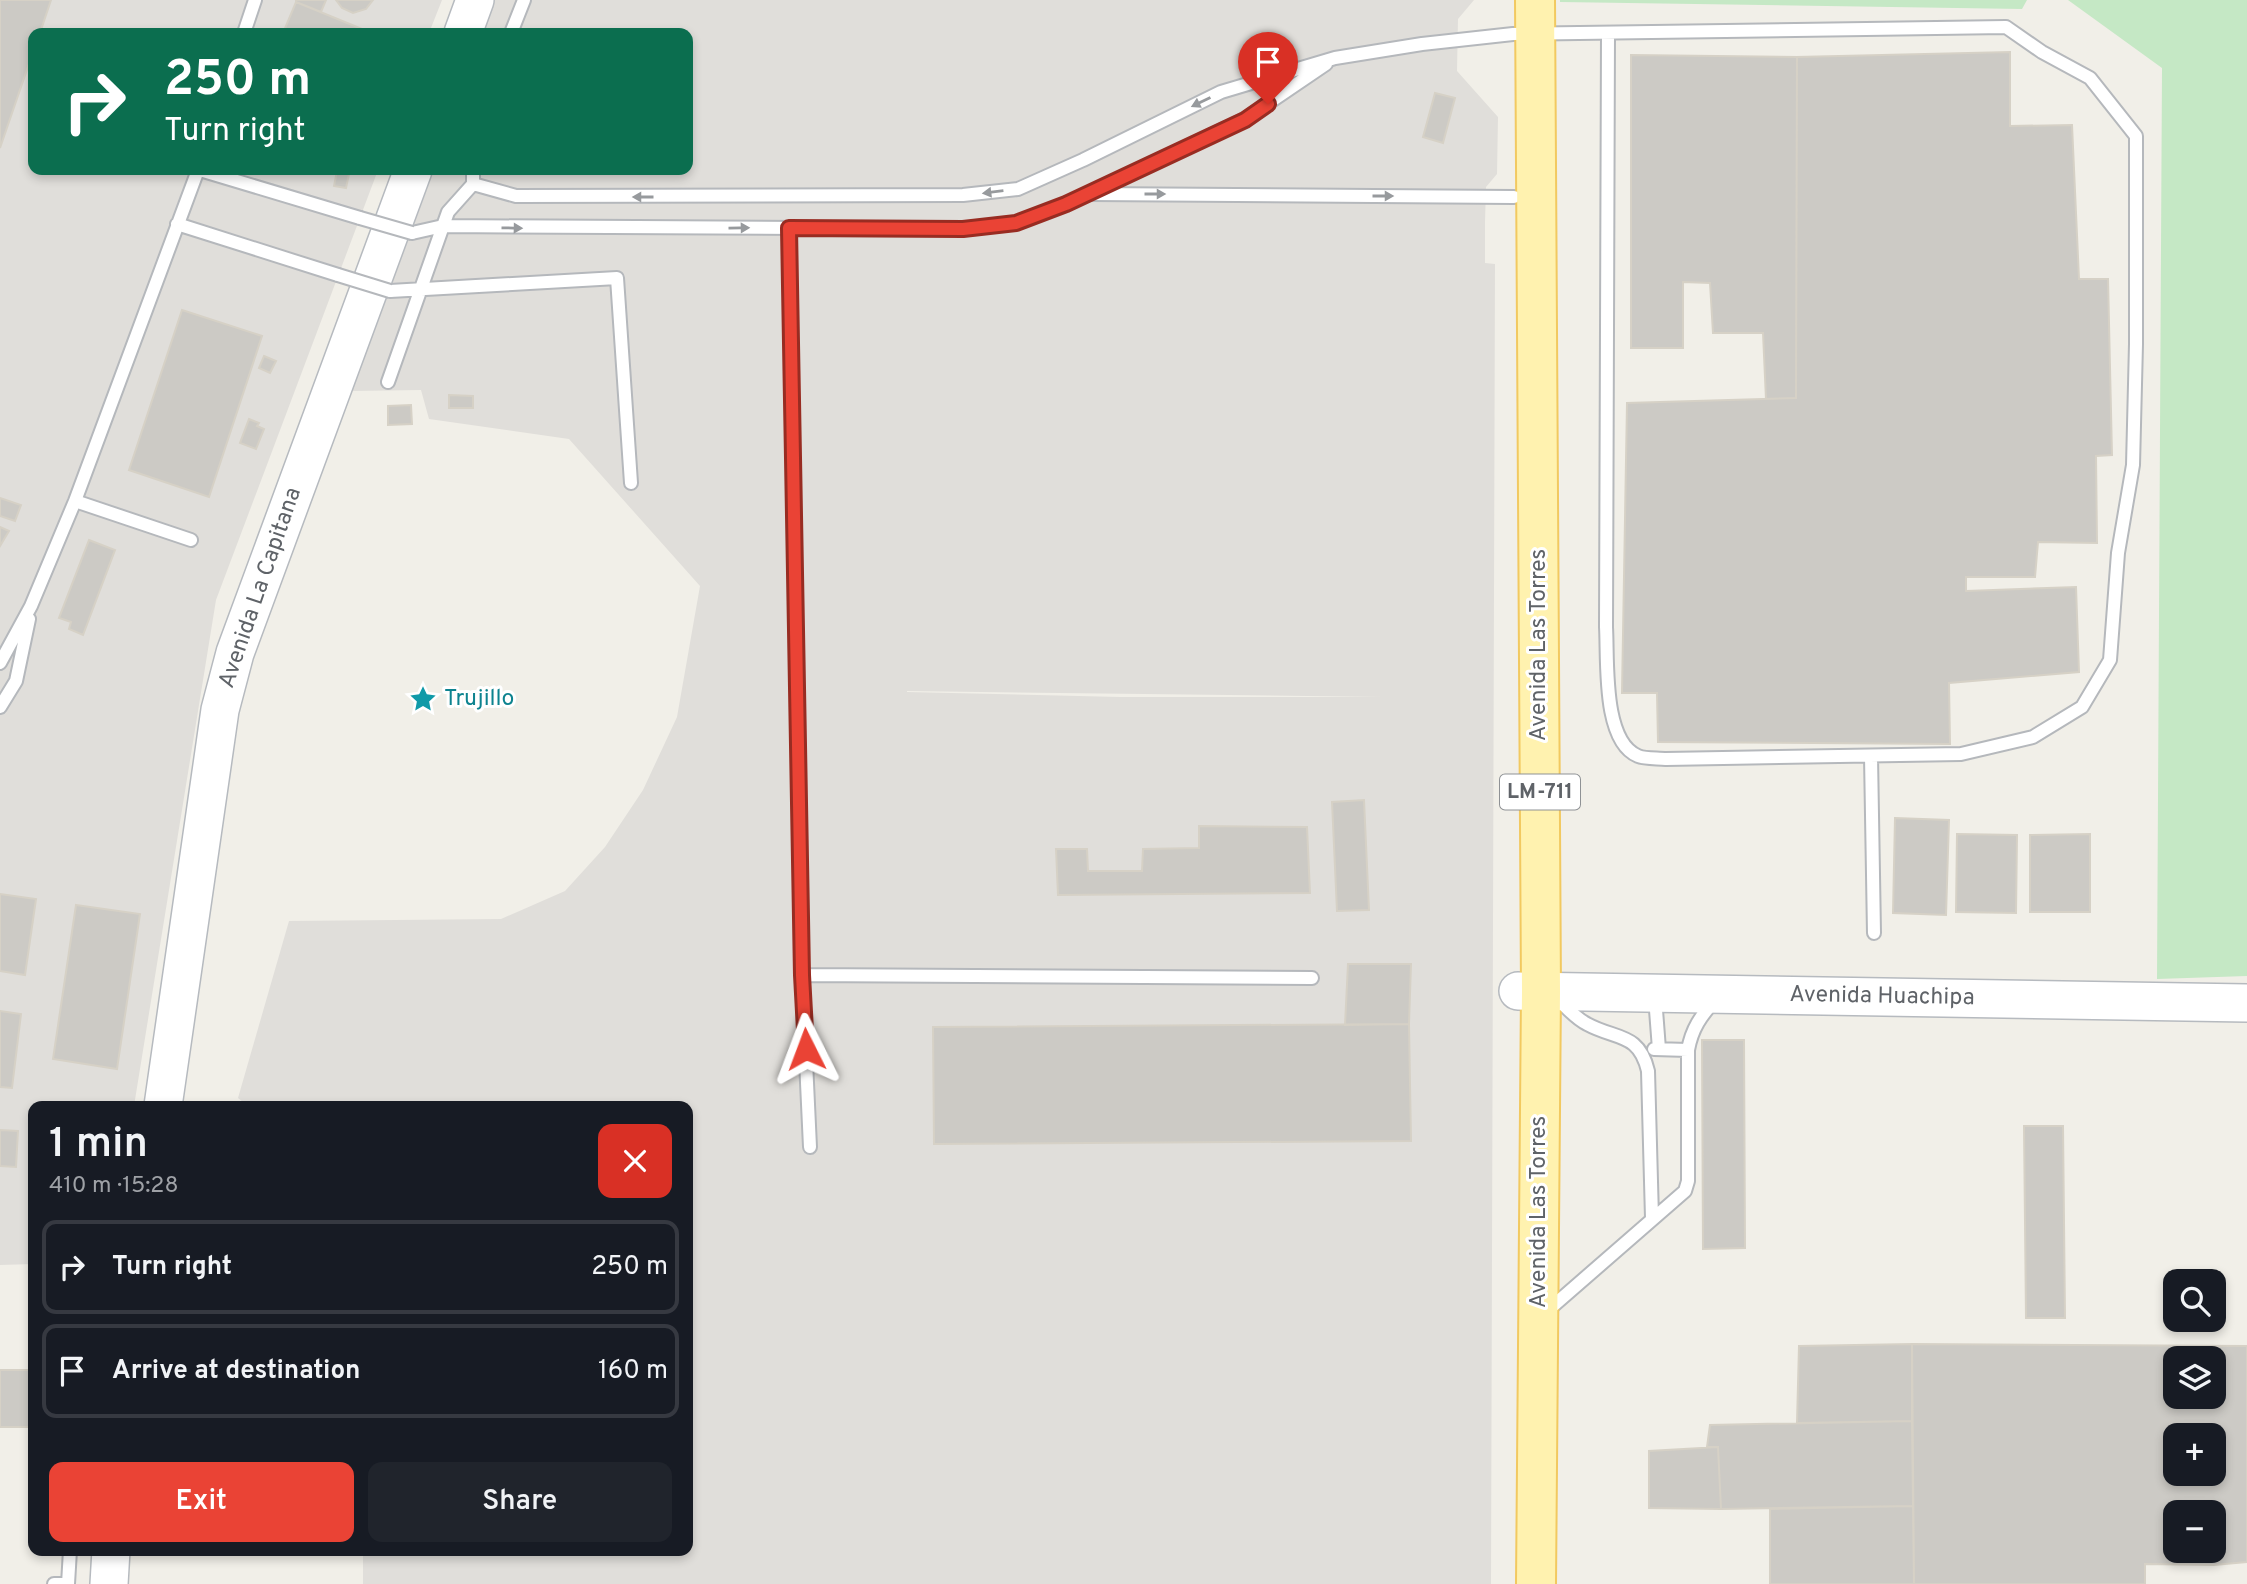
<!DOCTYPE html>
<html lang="en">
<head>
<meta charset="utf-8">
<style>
  body { margin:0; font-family:Overpass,sans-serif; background:#20242c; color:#f1f3f6; height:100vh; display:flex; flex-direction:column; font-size:26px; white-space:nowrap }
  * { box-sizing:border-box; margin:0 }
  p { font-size:23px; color:#9ea1a6 }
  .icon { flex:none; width:38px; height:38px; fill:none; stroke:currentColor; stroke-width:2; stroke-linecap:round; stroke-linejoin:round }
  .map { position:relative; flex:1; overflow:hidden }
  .drawer { position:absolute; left:28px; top:1101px; width:665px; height:455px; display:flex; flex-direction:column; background:#171b24; border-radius:14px; box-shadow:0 4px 10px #0003 }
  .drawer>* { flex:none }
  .banner { position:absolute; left:28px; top:28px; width:665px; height:147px; border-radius:14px; box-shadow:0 4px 10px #0003; background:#0b6e4f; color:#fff; overflow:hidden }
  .buttons { position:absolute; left:2163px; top:1269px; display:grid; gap:14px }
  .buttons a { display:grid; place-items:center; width:63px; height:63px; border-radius:14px; background:#171b24; box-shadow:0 4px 10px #0003; font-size:35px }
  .pin { position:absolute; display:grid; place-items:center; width:60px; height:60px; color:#fff; margin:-72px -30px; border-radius:50% 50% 50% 0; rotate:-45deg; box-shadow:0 0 7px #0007 }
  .pin .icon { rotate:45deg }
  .me { position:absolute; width:77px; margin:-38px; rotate:357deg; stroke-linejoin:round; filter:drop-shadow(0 0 5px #0008) }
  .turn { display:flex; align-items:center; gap:24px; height:147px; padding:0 21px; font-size:32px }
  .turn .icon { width:91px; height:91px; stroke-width:2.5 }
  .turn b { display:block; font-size:49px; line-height:60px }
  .round { display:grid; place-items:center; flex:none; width:74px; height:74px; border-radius:14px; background:#20242c }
  .head { display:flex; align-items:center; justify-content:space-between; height:119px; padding:0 21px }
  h1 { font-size:42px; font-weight:600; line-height:52px }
  .cta { display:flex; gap:14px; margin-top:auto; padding:14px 21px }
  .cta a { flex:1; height:80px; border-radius:14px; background:#ea4335; color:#fff; font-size:28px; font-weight:600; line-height:80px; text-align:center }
  .cta a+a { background:#20242c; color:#f1f3f6 }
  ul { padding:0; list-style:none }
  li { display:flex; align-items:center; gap:21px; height:94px; margin:0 14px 10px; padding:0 7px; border:4px solid #363941; border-radius:14px }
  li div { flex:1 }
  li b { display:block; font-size:26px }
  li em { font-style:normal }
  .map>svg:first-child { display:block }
</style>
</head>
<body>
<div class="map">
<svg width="2247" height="1584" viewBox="0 0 2247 1584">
  <rect width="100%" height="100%" fill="#f1efe8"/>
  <path fill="#e0deda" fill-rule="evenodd" d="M0,0H442L429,33H33V170H378L216,600L134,1106H33V1264L0,1265Z
    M495,0H1474L1458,19L1457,71L1498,117L1497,174L1486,187L1485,222V263L1495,264L1491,1584H363V1551L688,1550V1106H248L238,1098L289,921L501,919L565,891L605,847L643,790L677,717L700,586L569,439L429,419L421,390L352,391L434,170H688V33H483ZM907,692V691L1382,697H1120Z"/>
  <path fill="#c5e8c5" d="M1560,0H2027L2022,9L1560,2Z
    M2068,0H2247V976L2157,979L2162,68Z"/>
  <path fill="#cccac5" stroke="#d6d1c6" stroke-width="2" fill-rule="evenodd" d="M0,0H51L40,33H33V52L0,148Z
    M296,0H326L321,12L296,2Z
    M336,0H373L366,9L353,13L342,8Z
    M296,2L367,31L366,33H283Z
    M2010,52V126L2072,125L2079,279H2108L2112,455L2096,456L2097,543L2038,542L2035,577H1966V591L2076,587L2079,672L1949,683L1950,744L1658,742L1657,693H1622L1627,403L1796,398L1797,57Z
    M1631,55L1797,57L1796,398L1766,399L1763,333H1713L1710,283L1683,282V348H1631Z
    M1435,93L1455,98L1443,143L1423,137Z
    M337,171L349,174L346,188L334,186Z
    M182,310L262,336L209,497L129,470Z
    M264,356L276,361L270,373L259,368Z
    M449,395L473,396V408H449Z
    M411,405L412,424L388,425V406Z
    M249,419L259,423L257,426L264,429L256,449L240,443Z
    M0,498L21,505L15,521L0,516Z
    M0,527L9,531L0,546Z
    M89,540L115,550L83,635L69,629L71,622L59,618Z
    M1364,800L1369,910L1337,911L1332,802Z
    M1895,818L1949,820L1946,915L1893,913Z
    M1199,826L1307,827L1310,893L1058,895L1056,849H1087L1088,871H1142L1143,849L1199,848Z
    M1957,834L2017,835L2016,913L1956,912Z
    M2090,834V912H2030V835Z
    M0,894L36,899L25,975L0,971Z
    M76,905L140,914L117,1069L53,1059Z
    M1348,964H1411L1409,1024L1345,1025Z
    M0,1011L21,1014L12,1088L0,1087Z
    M1409,1024L1411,1141L934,1144L933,1027Z
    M1702,1040H1744L1745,1248L1703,1249Z
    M2024,1126H2063L2065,1318H2026Z
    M0,1130L18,1131L16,1167L0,1166Z
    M1912,1344L2247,1346V1562L2214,1565L2145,1564V1584H1914ZM2175,1358H2214V1396H2175ZM2175,1435H2214V1474H2175ZM2175,1512H2214V1550H2175Z
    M1912,1344V1421L1797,1423L1799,1346Z
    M0,1370H33V1427H0Z
    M1912,1421L1913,1506L1721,1509L1718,1447H1707L1710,1425Z
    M1718,1447L1721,1509L1649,1508V1451Z
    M1913,1506L1914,1584H1770V1509Z"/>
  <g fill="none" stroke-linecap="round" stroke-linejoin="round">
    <defs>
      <path id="lane" d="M244,33L255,0
        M511,33L524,0
        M200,170L360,218
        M473,184L516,196L963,195L1018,189L1083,160L1221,92L1335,58L1422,44L1513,34L2006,27L2042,52L2090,78L2136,136V344L2133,465L2118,553L2110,660L2082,707L2033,737L1961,754L1666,759C1658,758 1645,759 1638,756C1602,741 1608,660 1606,627L1608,33
        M1091,194L1514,197
        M177,224L338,275
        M789,228L802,975L810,1147
        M412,233L443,226L448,212L473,184V170
        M390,291L617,278L631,483
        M388,382L443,226L963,229L1016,223L1066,204L1245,119L1326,64
        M75,501L191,540
        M0,663L31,606L75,501L198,170
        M0,707L16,681L29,619
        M1871,756L1874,933
        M802,975L1312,978
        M1655,997L1659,1049
        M1558,999C1567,1008 1575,1018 1587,1024C1616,1040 1639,1032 1648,1071L1652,1218
        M1654,1049L1688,1050
        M1546,1312L1685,1191L1688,1181V1050C1692,1028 1701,1016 1715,1000
        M54,1584H68
        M68,1584L70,1550"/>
      <path id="secondary" d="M463,33L475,0
        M1518,991L2247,1003
        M163,1106L220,710L235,653L413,170
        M109,1584L111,1550"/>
      <path id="primary" d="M1535,0L1541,991L1536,1584"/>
    </defs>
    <use href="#lane" stroke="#b5b8bc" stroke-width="16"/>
    <use href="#secondary" stroke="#b6babf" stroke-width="40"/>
    <use href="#primary" stroke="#f2c960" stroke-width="42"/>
    <use href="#lane" stroke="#fff" stroke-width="12"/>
    <use href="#secondary" stroke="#fff" stroke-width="37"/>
    <use href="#primary" stroke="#fff2af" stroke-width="38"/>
    <defs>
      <path id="lane-bridge" d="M360,218L412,233
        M338,275L390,291"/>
    </defs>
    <use href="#lane-bridge" stroke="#b5b8bc" stroke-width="16" stroke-linecap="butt"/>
    <use href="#lane-bridge" stroke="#fff" stroke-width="12"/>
  </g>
  <defs><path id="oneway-solid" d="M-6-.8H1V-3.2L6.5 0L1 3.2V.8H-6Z" transform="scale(1.75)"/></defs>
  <g fill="#979a9d">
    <use href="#oneway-solid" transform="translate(1201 102) rotate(154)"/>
    <use href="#oneway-solid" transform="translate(993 192) rotate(173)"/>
    <use href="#oneway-solid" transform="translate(1155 194)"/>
    <use href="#oneway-solid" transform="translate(1383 196)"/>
    <use href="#oneway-solid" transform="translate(643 197) rotate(-180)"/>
    <use href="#oneway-solid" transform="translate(512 228) rotate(1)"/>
    <use href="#oneway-solid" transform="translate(739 228) rotate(-1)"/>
  </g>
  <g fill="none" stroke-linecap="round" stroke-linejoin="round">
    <defs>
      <path id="route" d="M806,1049L802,975L789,228L963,229L1016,223L1066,204L1245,120L1268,104"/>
    </defs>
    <use href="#route" stroke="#982c22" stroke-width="18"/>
    <use href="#route" stroke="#ea4335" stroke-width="12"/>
  </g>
  <defs>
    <symbol id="sight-bare" viewBox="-9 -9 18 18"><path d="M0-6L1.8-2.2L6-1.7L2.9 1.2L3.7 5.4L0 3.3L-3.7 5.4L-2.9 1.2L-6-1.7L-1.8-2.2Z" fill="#0f9aa8" stroke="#fff" stroke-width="2.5" paint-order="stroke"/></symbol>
  </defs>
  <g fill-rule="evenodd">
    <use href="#sight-bare" x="404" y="680" width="38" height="38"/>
  </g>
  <g text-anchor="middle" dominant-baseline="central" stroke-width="6" stroke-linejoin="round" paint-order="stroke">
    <rect fill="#fff" stroke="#8f9295" stroke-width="2" x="1500" y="774.5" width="80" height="35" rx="5"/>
    <g font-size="21" font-weight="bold" fill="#5f6368">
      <text x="1540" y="792">LM-711</text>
    </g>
    <g font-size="23" fill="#5f6368" stroke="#fff">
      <text transform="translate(261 588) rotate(-71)">Avenida La Capitana</text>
      <text transform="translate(1539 645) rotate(-90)">Avenida Las Torres</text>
      <text transform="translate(1882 997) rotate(1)">Avenida Huachipa</text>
      <text transform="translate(1539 1212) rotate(-90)">Avenida Las Torres</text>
    </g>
    <g font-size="23" fill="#0d838f" stroke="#fff" text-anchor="start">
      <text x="444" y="699">Trujillo</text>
    </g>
  </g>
</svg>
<div class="buttons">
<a><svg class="icon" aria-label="search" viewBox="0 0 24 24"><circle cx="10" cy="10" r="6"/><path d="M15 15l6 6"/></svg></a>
<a><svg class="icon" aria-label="layers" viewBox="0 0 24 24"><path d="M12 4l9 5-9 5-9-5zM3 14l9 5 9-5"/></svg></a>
<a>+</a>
<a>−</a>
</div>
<div class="pin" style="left:1268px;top:104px;background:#d93025"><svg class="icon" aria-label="arrive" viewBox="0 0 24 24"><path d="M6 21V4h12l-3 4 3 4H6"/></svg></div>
<svg class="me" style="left:806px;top:1049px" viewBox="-20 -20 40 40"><path d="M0-17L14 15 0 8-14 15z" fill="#ea4335" stroke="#fff" stroke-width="4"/></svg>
<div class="banner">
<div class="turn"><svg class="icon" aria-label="right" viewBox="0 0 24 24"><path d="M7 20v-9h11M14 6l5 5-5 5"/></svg><div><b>250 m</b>Turn right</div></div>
</div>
<section class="drawer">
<div class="head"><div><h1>1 min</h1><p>410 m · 15:28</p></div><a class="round" style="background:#d93025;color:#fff"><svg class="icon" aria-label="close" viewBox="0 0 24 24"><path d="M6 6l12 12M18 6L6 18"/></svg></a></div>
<ul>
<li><svg class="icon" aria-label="right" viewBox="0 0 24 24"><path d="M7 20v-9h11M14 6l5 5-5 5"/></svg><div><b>Turn right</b></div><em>250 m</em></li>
<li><svg class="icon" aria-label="arrive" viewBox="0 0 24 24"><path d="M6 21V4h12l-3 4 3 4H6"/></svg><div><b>Arrive at destination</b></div><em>160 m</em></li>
</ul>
<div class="cta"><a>Exit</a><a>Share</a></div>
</section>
</div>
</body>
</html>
